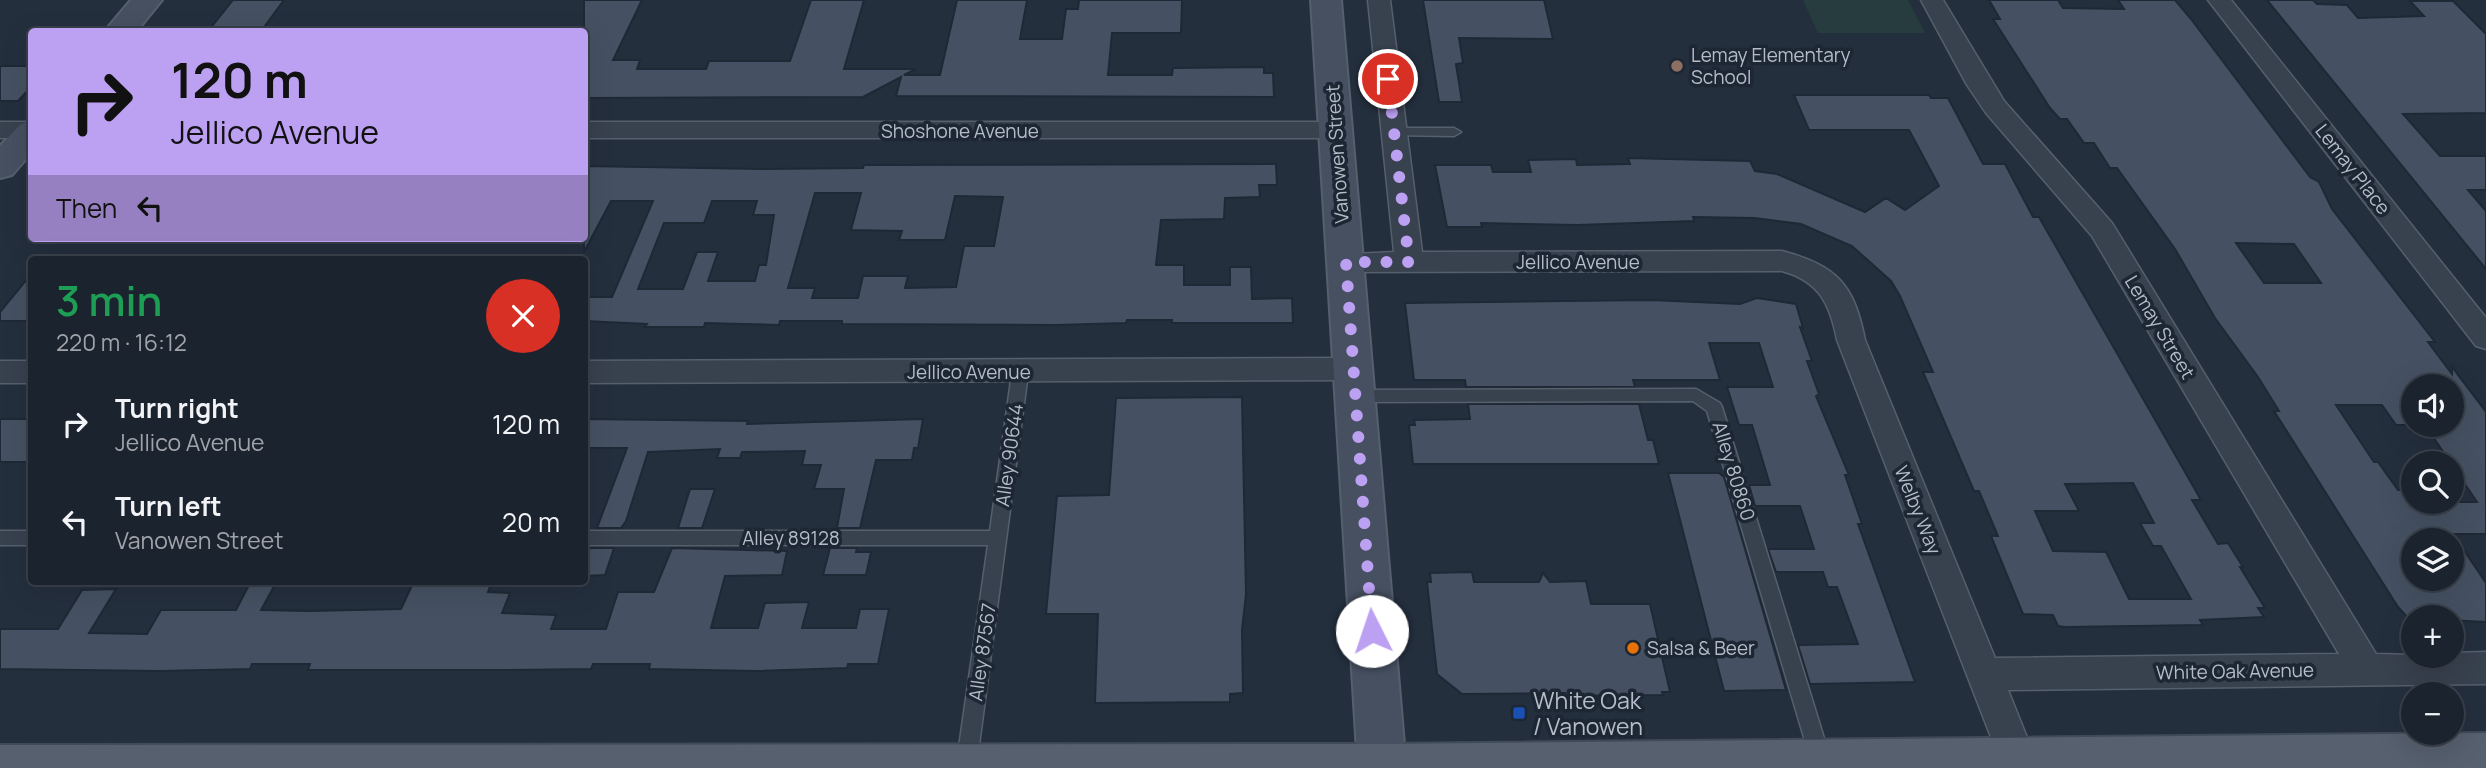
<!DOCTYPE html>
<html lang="en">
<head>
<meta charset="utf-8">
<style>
  body { margin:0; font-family:Manrope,sans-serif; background:#282f3a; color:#f1f3f6; height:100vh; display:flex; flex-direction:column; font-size:26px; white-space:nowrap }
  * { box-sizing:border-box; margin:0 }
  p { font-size:23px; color:#a0a4aa }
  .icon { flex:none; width:38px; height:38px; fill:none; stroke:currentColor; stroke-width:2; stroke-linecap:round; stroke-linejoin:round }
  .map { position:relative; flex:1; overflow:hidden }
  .details { position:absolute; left:28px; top:256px; width:560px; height:329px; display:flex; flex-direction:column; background:#1b232e; border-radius:7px; box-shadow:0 7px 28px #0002,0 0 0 2px #39404a }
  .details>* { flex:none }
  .banner { position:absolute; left:28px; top:28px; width:560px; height:214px; border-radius:7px; box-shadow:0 7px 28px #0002,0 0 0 2px #39404a; background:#bca0f2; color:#111; overflow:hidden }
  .buttons { position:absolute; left:2401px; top:374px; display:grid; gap:14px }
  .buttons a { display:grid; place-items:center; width:63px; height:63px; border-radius:50%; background:#1b232e; box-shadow:0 7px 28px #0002,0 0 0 2px #39404a; font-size:35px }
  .pin { position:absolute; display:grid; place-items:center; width:60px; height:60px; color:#fff; margin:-30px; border:4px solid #fff; border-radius:50%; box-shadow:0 2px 7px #0007 }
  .me { position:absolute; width:77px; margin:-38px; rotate:356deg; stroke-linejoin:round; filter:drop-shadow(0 0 5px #0008) }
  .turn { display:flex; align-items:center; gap:24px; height:147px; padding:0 28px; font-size:32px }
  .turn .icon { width:91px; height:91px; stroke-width:2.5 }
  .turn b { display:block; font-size:49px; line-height:60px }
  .then { display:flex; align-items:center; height:66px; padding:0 28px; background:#0003; gap:14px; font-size:26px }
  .round { display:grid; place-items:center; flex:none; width:74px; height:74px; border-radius:37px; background:#282f3a }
  .overview { display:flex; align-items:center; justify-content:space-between; height:119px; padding:0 28px }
  h1 { font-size:42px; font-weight:600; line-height:52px; color:#1e9e55 }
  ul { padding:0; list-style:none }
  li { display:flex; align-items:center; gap:21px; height:98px; padding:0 28px }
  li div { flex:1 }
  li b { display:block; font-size:26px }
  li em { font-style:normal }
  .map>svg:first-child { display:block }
</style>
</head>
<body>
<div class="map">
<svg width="2486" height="768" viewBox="0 0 2486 768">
  <rect width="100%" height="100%" fill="#242f3e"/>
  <path fill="#263c3f" d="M1803,0H1908L1925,33H1818Z"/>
  <path fill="#455162" stroke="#1f2835" stroke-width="2" fill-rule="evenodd" d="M233,0H284L262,30H209Z
    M584,0H642L613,60H640L637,69H706L709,61H790L811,0H864L844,69H916L904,75H940L957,0H1027L1020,39H1062L1066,9H1078L1079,0H1182L1181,33H1112L1108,75H1172L1173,68L1264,67V73H1273L1274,97L896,96L901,77L863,97L584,98Z
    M1423,0H1544L1553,39L1459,38L1463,63L1456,64L1462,102H1439Z
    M1989,0H2058L2063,8L2124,9L2118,0H2175L2191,19L2310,177L2319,182L2332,209L2435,342H2428L2452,374V367L2486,412V534H2453L2486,583V622L2408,618L2398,607L2274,411H2279L2258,377L2215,318L2175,249L2117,168H2110L2094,143H2084L2067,119H2060L2050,108L1993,19H2000ZM2236,243L2294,244L2321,283H2264ZM2413,387H2452V425H2425L2477,502H2413V490H2398L2378,462H2374L2336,405H2382L2396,425H2413ZM2413,541H2452V579H2413Z
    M2267,0H2313L2317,4L2347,5L2358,18L2424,16L2410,1H2453L2486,34V113L2403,114L2440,156H2486V190H2468L2486,211V269Z
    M0,66H32V86L18,101H0Z
    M1794,95H1929L1931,98H1948L1983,164H2005L2033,217H2039L2201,500H2192L2218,544L2228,543L2243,567H2240L2265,608H2258L2264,617L2200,620L2203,625L2065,627L2058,626L2053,615L2023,614L1991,536H1998L1979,491H1974L1923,372H1933L1900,296L1891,281L1852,246L1801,224L1754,218L1693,217L1694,221L1577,225L1481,223L1482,227H1447L1435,165H1491L1493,172H1531L1528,160L1576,159L1577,165L1630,164L1628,158L1750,161L1755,171L1777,174L1865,212L1886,198L1905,210L1939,186L1909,130H1809ZM2133,483L2154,523H2140L2153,546H2161L2191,599H2129L2106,552L2053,551L2035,511H2079L2065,484Z
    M1276,164L1277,185H1259L1260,197L1225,198L1224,219L1161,220L1156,265H1184V285H1230V267H1251L1252,299L1292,298L1293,323H1172V320H1127L1126,323L1055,325L842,324V321H780L779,325L705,323L704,327H645L647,324L584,321V297H612L653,201H611L584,252V166L762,169L863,168L864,165ZM815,193H861L851,230L902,231L899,240H945L955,196L1003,197L994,246H964L956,287L905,288L908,276H863L858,298H812L815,288H788ZM712,201H757L753,215H774L766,265H759L755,281H708L718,252H697L683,289H638L664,223H704Z
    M32,273V321H0V312Z
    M1757,298L1796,304L1803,328L1800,327L1812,361H1807L1819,394L1816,396L1849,475H1845L1862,524H1858L1915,682L1810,684L1798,645L1858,644L1837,587H1828L1823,572H1776L1768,549H1814L1800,506H1755L1749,485H1770L1752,425H1739L1727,387H1773L1759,343H1709L1720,380H1633L1635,387H1466L1465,380H1414L1405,303L1651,300L1740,304Z
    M1242,397L1246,594L1242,630L1243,693L1230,694V702L1095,703L1098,614H1046L1057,496L1109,495L1116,398Z
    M1468,404H1639L1648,440H1653L1659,464H1413L1409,425H1415L1414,420L1470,419Z
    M0,419H32V462H0Z
    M584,419L748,421L747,424L923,419L918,448H914L912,460H876L860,528H837L844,489H814L821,465H802L805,451L742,452L740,458H717L720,449L648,452L626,521L621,528H597L627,448H584Z
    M1668,473H1719L1724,477L1786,690L1724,691Z
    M690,489H715L702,528H678Z
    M590,548H614L605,575L584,576V560Z
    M672,548L787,551L782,575L725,576L711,628H758L765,603L809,602L802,628H856L860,609H889L878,664H848L847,668L757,671L649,669L650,664H593L591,669L501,670H308L310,664H252L250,669L160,671L0,669V629H58L82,590L116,589L89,633L147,634L161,610H236L251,581H277L261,610L309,611L401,609L414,581H492L488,592L510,593L502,613L556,615L551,629H606L618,592H654Z
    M830,548H857L856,552H871L866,575H823Z
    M1472,572L1474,582H1539L1543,573L1550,582L1586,581L1591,604H1650L1670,692H1662L1663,695L1565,696V693L1462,694L1437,674L1427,582H1431L1430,573Z"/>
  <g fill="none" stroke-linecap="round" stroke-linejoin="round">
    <defs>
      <path id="lane" d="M1394,128H1454L1461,132L1454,136L1389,135L1387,132Z
        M1020,367L1028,373L976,768H956L988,545H584V531H990L1012,373Z
        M1696,389L1720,403L1722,407L1831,761L1827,768L1814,767L1811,761L1707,411L1693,401L1355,402L1349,400L1347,396L1349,392L1355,390Z
        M0,531H32V545H0Z"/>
      <path id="street" d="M1368,0H1390L1422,252L1782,251C1837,266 1854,284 1865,340L1995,658L2339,654L2092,236L1986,113L1967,85L1921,0H1943L2004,101L2112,223L2376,654L2452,656V653L2486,652V684L2008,690L2036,760L2033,768H2003L1837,340C1830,304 1819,281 1782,271L1345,272L1335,269L1331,262L1335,255L1394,252Z
        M2208,0H2231L2486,318V349L2476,346Z
        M0,122H32V138H0Z
        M584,122H1335L1344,124L1348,130L1344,136L1335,138H584Z
        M1353,358L1363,361L1368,369L1363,377L1353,380L584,383V361Z
        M0,361H32V383H0Z"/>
      <path id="secondary" d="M131,0H162L136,32H104Z
        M1311,0H1341L1406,768H1358Z
        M32,121V152L12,175L0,178V146L21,124Z"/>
      <path id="primary" d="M2486,733V768H0V745L1382,744Z"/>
    </defs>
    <use href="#lane" stroke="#565f6c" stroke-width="3"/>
    <use href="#street" stroke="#565f6c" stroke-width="3"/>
    <use href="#secondary" stroke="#565f6c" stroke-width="4"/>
    <use href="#primary" stroke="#414a57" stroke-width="4"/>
    <use href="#lane" fill="#38414e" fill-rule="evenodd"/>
    <use href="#street" fill="#38414e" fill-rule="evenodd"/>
    <use href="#secondary" fill="#465061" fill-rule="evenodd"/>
    <use href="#primary" fill="#56606e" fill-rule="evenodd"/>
  </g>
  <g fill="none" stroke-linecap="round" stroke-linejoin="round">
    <path stroke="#bca0f2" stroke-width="12" stroke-dasharray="0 21.6" d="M1372,631L1346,262H1409L1388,79"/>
  </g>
  <circle fill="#8d6e63" stroke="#1d2633" stroke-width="2.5" cx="1677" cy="66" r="7"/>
  <circle fill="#e8710a" stroke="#1d2633" stroke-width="2.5" cx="1633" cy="648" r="7"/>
  <rect fill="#1a4fb4" stroke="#1d2633" stroke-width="2.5" x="1512" y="706" width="14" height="14" rx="3.5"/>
  <g text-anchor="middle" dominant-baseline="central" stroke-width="7" stroke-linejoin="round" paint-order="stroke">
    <g font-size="19" fill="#b4bcc9" stroke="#1d2633" text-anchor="start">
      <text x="1691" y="55">Lemay Elementary<tspan x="1691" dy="22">School</tspan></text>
      <text x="1647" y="648">Salsa &amp; Beer</text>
    </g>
    <g font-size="19" fill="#b4bcc9" stroke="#1d2633">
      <text x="960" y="131">Shoshone Avenue</text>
      <text transform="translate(1337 154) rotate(-94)">Vanowen Street</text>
      <text transform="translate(2353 169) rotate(52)">Lemay Place</text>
      <text x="1578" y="262">Jellico Avenue</text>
      <text transform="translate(2160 327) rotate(59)">Lemay Street</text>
      <text x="969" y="372">Jellico Avenue</text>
      <text transform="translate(1009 455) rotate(-82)">Alley 90644</text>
      <text transform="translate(1734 471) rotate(73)">Alley 80860</text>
      <text transform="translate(1918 510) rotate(68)">Welby Way</text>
      <text x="791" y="538">Alley 89128</text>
      <text transform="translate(982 652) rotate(-82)">Alley 87567</text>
      <text transform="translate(2235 671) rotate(-1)">White Oak Avenue</text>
    </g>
    <g font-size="23" fill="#b4bcc9" stroke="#1d2633" text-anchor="start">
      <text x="1533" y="700">White Oak<tspan x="1533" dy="26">/ Vanowen</tspan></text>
    </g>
  </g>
</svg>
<div class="buttons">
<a><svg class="icon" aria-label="sound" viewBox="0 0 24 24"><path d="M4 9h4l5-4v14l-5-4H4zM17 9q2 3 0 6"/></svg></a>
<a><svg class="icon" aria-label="search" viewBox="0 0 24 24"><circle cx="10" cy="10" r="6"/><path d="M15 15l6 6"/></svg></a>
<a><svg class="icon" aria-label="layers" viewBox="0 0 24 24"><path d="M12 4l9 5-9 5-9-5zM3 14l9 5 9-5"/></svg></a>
<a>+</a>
<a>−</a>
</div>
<div class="pin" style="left:1388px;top:79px;background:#d93025"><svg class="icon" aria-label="arrive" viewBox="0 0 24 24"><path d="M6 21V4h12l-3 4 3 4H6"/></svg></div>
<svg class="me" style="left:1372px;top:631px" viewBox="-20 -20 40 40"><circle r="19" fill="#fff"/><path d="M0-13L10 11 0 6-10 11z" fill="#bca0f2"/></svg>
<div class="banner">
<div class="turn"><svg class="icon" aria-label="right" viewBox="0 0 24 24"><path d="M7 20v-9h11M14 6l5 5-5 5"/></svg><div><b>120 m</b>Jellico Avenue</div></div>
<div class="then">Then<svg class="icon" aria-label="left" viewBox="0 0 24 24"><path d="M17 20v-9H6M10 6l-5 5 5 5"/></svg></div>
</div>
<section class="details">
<div class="overview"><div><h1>3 min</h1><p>220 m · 16:12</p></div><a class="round" style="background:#d93025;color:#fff"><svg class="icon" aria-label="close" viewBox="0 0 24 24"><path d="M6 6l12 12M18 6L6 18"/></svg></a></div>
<ul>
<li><svg class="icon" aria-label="right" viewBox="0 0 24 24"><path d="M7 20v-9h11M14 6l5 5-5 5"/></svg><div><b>Turn right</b><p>Jellico Avenue</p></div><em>120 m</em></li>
<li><svg class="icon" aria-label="left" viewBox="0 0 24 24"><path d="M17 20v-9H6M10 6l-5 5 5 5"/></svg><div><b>Turn left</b><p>Vanowen Street</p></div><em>20 m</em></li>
</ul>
</section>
</div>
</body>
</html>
